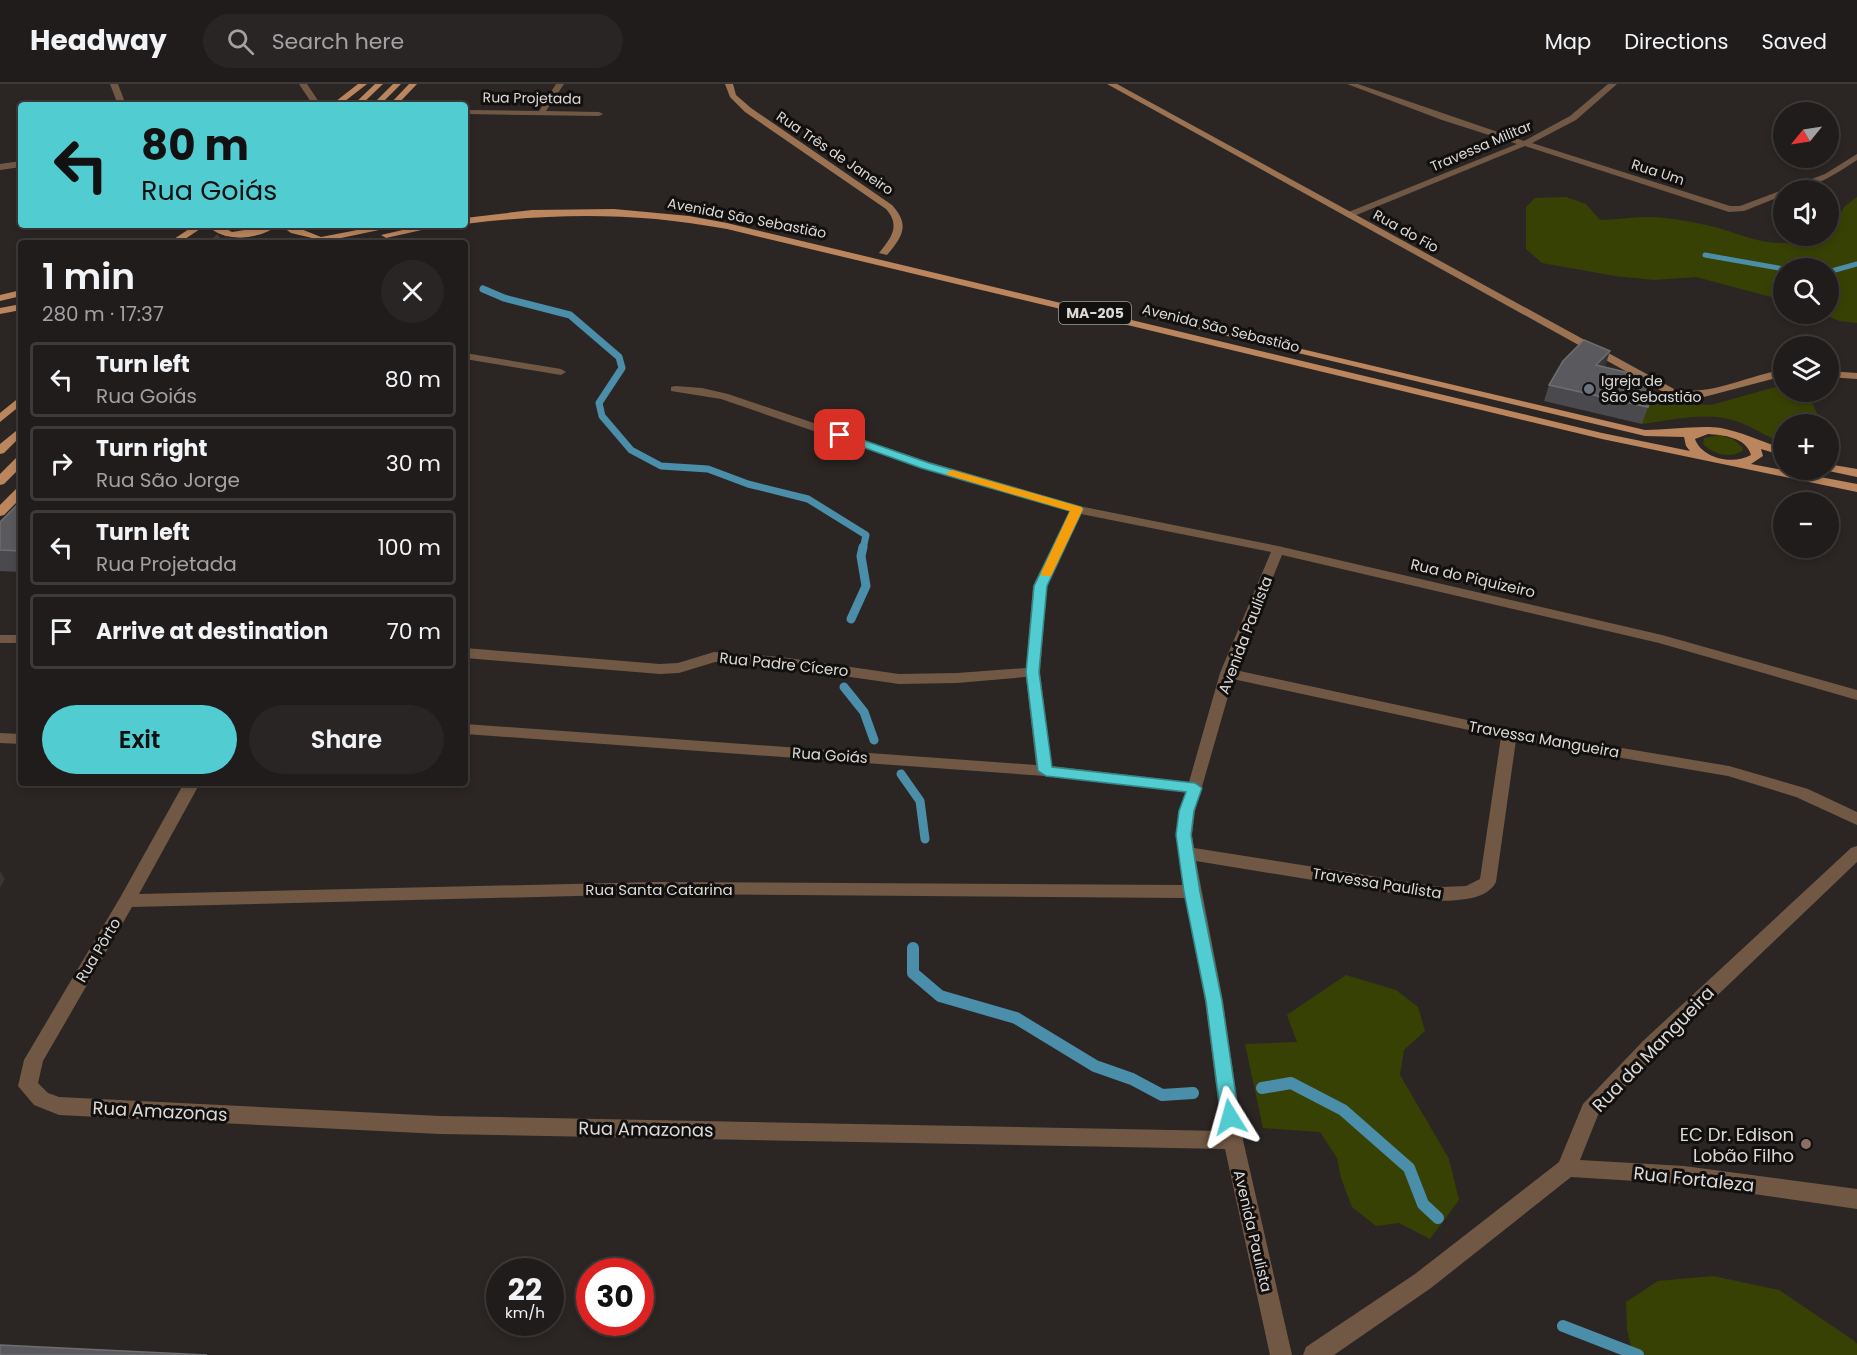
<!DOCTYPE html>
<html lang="en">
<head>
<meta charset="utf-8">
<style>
  body { margin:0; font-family:Poppins,sans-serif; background:#282524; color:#f1f3f6; height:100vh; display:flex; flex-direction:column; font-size:22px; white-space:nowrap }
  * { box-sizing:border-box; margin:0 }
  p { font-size:20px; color:#a2a1a3 }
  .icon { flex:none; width:33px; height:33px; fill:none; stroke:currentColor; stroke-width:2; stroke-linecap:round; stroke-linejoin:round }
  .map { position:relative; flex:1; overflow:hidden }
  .drawer { position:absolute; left:18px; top:156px; width:450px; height:546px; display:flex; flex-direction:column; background:#201c1b; border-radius:6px; box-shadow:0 3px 9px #0003,0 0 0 2px #3d3a3a }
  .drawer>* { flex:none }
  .banner { position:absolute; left:18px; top:18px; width:450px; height:126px; border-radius:6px; box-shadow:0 3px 9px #0003,0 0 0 2px #3d3a3a; background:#51ccd1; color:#111; overflow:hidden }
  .needle { width:39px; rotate:240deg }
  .tools { position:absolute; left:1773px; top:18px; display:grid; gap:12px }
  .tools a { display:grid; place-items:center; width:66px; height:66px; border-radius:50%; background:#201c1b; box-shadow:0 3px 9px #0003,0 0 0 2px #3d3a3a; font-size:30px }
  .speed { position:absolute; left:486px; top:1174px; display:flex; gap:12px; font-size:30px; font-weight:700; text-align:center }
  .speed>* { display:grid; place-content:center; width:78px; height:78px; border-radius:50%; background:#201c1b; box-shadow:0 3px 9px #0003,0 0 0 2px #3d3a3a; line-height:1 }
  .speed small { font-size:15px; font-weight:400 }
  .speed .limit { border:9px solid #d22; background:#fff; color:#111 }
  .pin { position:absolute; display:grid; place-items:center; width:51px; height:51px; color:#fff; margin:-26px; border-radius:12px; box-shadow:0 3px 9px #0006 }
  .me { position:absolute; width:66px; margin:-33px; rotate:352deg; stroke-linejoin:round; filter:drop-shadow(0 0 4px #0008) }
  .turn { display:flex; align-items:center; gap:21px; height:126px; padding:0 24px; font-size:27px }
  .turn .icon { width:78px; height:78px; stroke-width:2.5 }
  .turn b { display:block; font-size:42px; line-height:51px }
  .round { display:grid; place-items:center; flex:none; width:63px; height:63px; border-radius:32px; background:#282524 }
  .headline { display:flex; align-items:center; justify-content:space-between; height:102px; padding:0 24px }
  h1 { font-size:36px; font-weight:600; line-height:45px }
  .button { display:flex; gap:12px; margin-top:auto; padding:12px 24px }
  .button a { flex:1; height:69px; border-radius:36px; background:#51ccd1; color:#111; font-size:24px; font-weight:600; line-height:69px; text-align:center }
  .button a+a { background:#282524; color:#f1f3f6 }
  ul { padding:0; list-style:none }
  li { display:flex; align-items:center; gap:18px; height:75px; margin:0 12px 9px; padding:0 12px; border:3px solid #3d3a3a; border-radius:6px }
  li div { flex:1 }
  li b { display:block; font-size:22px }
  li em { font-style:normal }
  header { display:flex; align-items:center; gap:36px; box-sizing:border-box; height:84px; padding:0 30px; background:#201c1b; border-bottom:2px solid #3d3a3a }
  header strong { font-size:28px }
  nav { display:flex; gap:33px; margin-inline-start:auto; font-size:21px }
  .search { width:420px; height:54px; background:#282524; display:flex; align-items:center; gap:15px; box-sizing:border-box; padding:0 21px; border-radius:33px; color:#a2a1a3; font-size:22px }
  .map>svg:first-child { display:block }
</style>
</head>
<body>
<header>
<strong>Headway</strong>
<div class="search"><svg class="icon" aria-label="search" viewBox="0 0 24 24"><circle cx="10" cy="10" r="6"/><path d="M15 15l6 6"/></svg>Search here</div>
<nav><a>Map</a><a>Directions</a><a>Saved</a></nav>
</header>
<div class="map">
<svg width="1857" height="1271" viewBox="0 0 1857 1271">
  <rect width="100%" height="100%" fill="#2b2624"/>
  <path fill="#384104" d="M1566,113L1586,120L1600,136C1616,136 1631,133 1647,133C1666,133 1687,137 1706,141C1731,146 1753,158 1778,159C1796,160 1811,152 1828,152L1829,146L1833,144L1844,123L1857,113V239L1840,237L1821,230H1828V184H1784L1783,216L1696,193L1654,196L1615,192L1542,179L1526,165V123L1535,114Z
    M1783,301L1784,308H1807L1822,340H1784L1783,360C1768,353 1753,343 1736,337C1706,327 1672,336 1642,340L1650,306L1681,319L1711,321Z
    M1719,351L1733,355L1743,364L1742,367C1730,375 1713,370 1703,360L1704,354Z
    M1346,891L1396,906L1418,923L1425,947L1404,966L1400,991L1449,1075L1459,1116L1430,1155L1399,1139L1376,1142L1352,1123L1341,1094L1337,1074L1320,1048L1263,1044L1245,960L1297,958L1287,931Z
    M1713,1192L1779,1206L1853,1256L1857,1260V1271H1633L1627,1246L1626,1218L1658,1197Z"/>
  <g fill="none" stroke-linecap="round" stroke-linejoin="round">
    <path stroke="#4b8ea9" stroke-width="5" d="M1705,171L1784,185
      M1828,188L1857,180"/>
    <path stroke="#4b8ea9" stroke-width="7" d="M483,205L504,214L570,231L619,273L622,284L599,319L602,332L631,366L661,382L708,385L748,400L808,415L866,451L863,465"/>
    <path stroke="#4b8ea9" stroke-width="9" d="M851,535L866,502L861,472L863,463
      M844,603L864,628L874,656
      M901,690L920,717L925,755"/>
    <path stroke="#4b8ea9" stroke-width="12" d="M913,864V889L940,912L1016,934L1095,982L1132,995L1162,1011L1193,1009
      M1262,1004L1291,999L1343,1026L1409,1084L1423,1120L1438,1134
      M1563,1242L1638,1271"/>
    <path stroke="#46413f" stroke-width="8" stroke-dasharray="8 4.5" stroke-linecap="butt" d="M214,159L233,141
      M238,159L256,141"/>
    <path fill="#715844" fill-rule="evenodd" d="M110,0H118L126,21H118Z
      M299,0H307L321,21H313Z
      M556,0H564L546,27L599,28L603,30L599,32L465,30V26L539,27Z
      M1347,0H1358L1524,57L1570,32L1608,0H1617L1576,36L1532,59L1730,122H1740L1825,90L1857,70V76C1835,91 1811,106 1784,106V111L1744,127L1729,128L1525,62L1349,134L1344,131L1346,129L1517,60L1442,36Z
      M21,77V83L0,86V80Z
      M465,269L561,285L566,288L561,291L465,275Z
      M675,302L702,304L728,310L929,378L1079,422L1278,462L1662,551L1857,606V616L1659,559L1282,471L1235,586L1509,645L1729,682L1808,705L1857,728V741L1796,713L1728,692L1516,656L1496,798C1487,816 1459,816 1441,817L1196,777L1223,917L1243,1056L1292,1271H1270L1225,1065L440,1050L59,1031L34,1021L18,1002L24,976L121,812L184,699H200L139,810L654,798L1183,801C1178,766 1173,743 1186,708L1045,692L465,650V640L1036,681L1026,593L957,599L899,600L781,583L715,578L679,589L660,590L465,574V564L660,580L678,579L714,568L781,573L899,590L957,589L1026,584L1033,502L1070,427L921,384L721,315L671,307V303ZM1081,430L1271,468L1220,589L1189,698L1052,682L1040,588L1047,502ZM1233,595L1501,653L1480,795L1466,802L1441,803L1194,764L1192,751L1195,727ZM654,810L1185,814L1205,917L1222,1047L440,1032L59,1013L48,1009L38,999L43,977L132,823Z
      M0,551H21V559H0Z
      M0,649L21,650V660L0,659Z
      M1857,762V778L1657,969L1598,1031L1580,1076L1684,1082L1857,1105V1125L1684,1100L1571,1093L1431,1204L1334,1271H1303L1306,1263L1415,1190L1559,1078L1583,1020L1643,957L1851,764Z"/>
    <path fill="#9b7252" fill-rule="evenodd" d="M725,0H733L736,11L751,24L892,121C910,141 903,152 887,171L879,169C891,154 901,142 886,125L745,28L730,13Z
      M1107,0H1117L1674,305C1712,313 1747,291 1784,286V292L1700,314H1686L1667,310Z
      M1828,287L1857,289V295L1828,293Z"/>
    <path fill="#bb865d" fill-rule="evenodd" d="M358,0H367L340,21H331Z
      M375,0H383L361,21H353Z
      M393,0H401L380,21H372Z
      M409,0H417L397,21H389Z
      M614,125L689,132L727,139L1602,349L1690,367L1686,362L1684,353L1645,352L1144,232L1149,229L1645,346C1669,346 1699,341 1721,344C1742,348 1763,358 1784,365V372L1761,365L1763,372L1751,380L1857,400V408L1602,355L727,145C636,128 556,129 465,140V134L532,126ZM1708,350C1723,351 1746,353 1751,371C1734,381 1702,375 1695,355Z
      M195,141H206L179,159H168Z
      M207,141H217L232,148L278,141C260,156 223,159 207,141Z
      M280,141H291L321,153L383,141H403L317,159H297L312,154L291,149Z
      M424,141H444L386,154L381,151Z
      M21,206V212L0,217V211Z
      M21,220V226L0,230V224Z
      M21,312V321L0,338V329Z
      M21,343V352L4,369L0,370V360Z
      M21,372V383L4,400L0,401V390L17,373Z
      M1828,380L1857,385V393L1824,386H1828Z
      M21,403V414L4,431L0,432V421L17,404Z"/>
  </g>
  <path fill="#4a4a4e" d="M1604,283L1648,323L1642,340L1544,317L1549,301Z
    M21,417V488L0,487V438Z"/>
  <path fill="#373537" d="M1610,267L1605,283L1596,281Z
    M0,787L5,795L0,804Z"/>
  <path fill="#5a595d" stroke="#6e6d70" stroke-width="1.5" d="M1584,256L1610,267L1596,281L1655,295L1648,323L1549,301L1563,277Z
    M21,417V467L0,466V438Z
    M0,1261L207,1271H0Z"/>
  <path fill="#51ccd1" stroke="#358588" stroke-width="1.5" d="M840,348L929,379L1081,423L1083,425L1047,502L1039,588L1052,683L1195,699L1202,704L1194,727L1191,751L1200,808L1222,917L1239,1033L1236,1039L1230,1041L1224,1039L1221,1033L1206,917L1184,808L1176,751L1179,727L1186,708L1046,692L1038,687L1026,588L1034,502L1070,427L921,384L837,354L835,351Z"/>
  <path fill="#f59e0b" d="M952,386L1081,423L1083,425L1051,492H1042L1041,489L1070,427L948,391L946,389Z"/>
  <circle fill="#6b7280" stroke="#12100f" stroke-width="2" cx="1589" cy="305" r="6"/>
  <circle fill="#8d6e63" stroke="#12100f" stroke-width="2" cx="1806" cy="1060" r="6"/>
  <g text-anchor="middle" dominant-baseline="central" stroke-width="6" stroke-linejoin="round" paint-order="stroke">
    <g font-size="14" fill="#dcd9d7" stroke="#12100f">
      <text transform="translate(532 14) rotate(1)">Rua Projetada</text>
      <text transform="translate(1481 62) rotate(-23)">Travessa Militar</text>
      <text transform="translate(835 69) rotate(34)">Rua Três de Janeiro</text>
      <text transform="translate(1658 88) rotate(18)">Rua Um</text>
      <text transform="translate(747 134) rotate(11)">Avenida São Sebastião</text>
      <text transform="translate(1406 147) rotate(29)">Rua do Fio</text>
      <text transform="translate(1221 244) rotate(14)">Avenida São Sebastião</text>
    </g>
    <rect fill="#12100f" stroke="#9f9d9b" stroke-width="1.5" x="1059" y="218" width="72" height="22" rx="4.5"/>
    <g font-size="14" font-weight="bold" fill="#dcd9d7">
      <text x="1095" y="229">MA-205</text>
    </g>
    <g font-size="14" fill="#dcd9d7" stroke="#12100f" text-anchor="start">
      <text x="1601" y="297">Igreja de<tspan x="1601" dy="16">São Sebastião</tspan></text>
    </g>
    <g font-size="15" fill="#dcd9d7" stroke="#12100f">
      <text transform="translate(1473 494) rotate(13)">Rua do Piquizeiro</text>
      <text transform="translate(1245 551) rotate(-69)">Avenida Paulista</text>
      <text transform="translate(784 580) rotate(6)">Rua Padre Cícero</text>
      <text transform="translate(1544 655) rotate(10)">Travessa Mangueira</text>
      <text transform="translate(830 671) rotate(4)">Rua Goiás</text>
      <text transform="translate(1377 799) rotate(9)">Travessa Paulista</text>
      <text x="659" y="805">Rua Santa Catarina</text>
      <text transform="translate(98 866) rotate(-59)">Rua Pôrto</text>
      <text transform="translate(1253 1147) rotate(77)">Avenida Paulista</text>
    </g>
    <g font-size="18" fill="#dcd9d7" stroke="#12100f">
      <text transform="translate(1653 965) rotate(-46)">Rua da Mangueira</text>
      <text transform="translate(160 1027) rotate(3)">Rua Amazonas</text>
      <text transform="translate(646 1045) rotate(1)">Rua Amazonas</text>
      <text transform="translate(1694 1095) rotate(6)">Rua Fortaleza</text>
    </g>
    <g font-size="18" fill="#dcd9d7" stroke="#12100f" text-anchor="end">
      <text x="1794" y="1050">EC Dr. Edison<tspan x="1794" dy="21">Lobão Filho</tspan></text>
    </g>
  </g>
</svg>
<div class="tools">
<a><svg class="needle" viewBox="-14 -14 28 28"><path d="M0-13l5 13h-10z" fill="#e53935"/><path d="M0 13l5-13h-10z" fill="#a2a1a3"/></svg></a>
<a><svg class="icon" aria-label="sound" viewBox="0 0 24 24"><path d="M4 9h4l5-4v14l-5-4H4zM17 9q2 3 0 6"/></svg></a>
<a><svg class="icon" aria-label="search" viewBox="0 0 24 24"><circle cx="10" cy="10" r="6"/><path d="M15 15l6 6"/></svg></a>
<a><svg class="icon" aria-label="layers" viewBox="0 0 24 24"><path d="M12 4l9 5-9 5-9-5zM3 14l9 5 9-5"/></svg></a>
<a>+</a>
<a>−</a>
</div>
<div class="speed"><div>22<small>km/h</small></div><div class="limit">30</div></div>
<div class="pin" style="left:840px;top:351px;background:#d93025"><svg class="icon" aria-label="arrive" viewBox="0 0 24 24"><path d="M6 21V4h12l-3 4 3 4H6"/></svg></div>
<svg class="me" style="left:1230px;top:1033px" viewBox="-20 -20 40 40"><path d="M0-17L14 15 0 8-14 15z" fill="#51ccd1" stroke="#fff" stroke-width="4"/></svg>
<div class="banner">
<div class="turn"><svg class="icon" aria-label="left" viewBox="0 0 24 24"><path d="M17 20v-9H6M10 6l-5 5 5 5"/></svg><div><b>80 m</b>Rua Goiás</div></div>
</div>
<section class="drawer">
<div class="headline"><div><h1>1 min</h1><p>280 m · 17:37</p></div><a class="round"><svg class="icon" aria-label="close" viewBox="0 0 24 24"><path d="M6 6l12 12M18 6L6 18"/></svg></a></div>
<ul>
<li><svg class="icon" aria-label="left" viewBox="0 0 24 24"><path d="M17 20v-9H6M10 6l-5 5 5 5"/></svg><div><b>Turn left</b><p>Rua Goiás</p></div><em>80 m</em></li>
<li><svg class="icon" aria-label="right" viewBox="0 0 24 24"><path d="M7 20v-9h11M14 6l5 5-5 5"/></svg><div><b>Turn right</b><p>Rua São Jorge</p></div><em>30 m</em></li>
<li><svg class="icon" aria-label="left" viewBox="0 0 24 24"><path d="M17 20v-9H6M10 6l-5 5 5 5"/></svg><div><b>Turn left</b><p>Rua Projetada</p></div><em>100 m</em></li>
<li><svg class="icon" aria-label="arrive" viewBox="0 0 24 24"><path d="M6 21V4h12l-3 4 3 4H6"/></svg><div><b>Arrive at destination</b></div><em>70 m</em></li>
</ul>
<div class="button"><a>Exit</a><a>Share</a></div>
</section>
</div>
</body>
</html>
